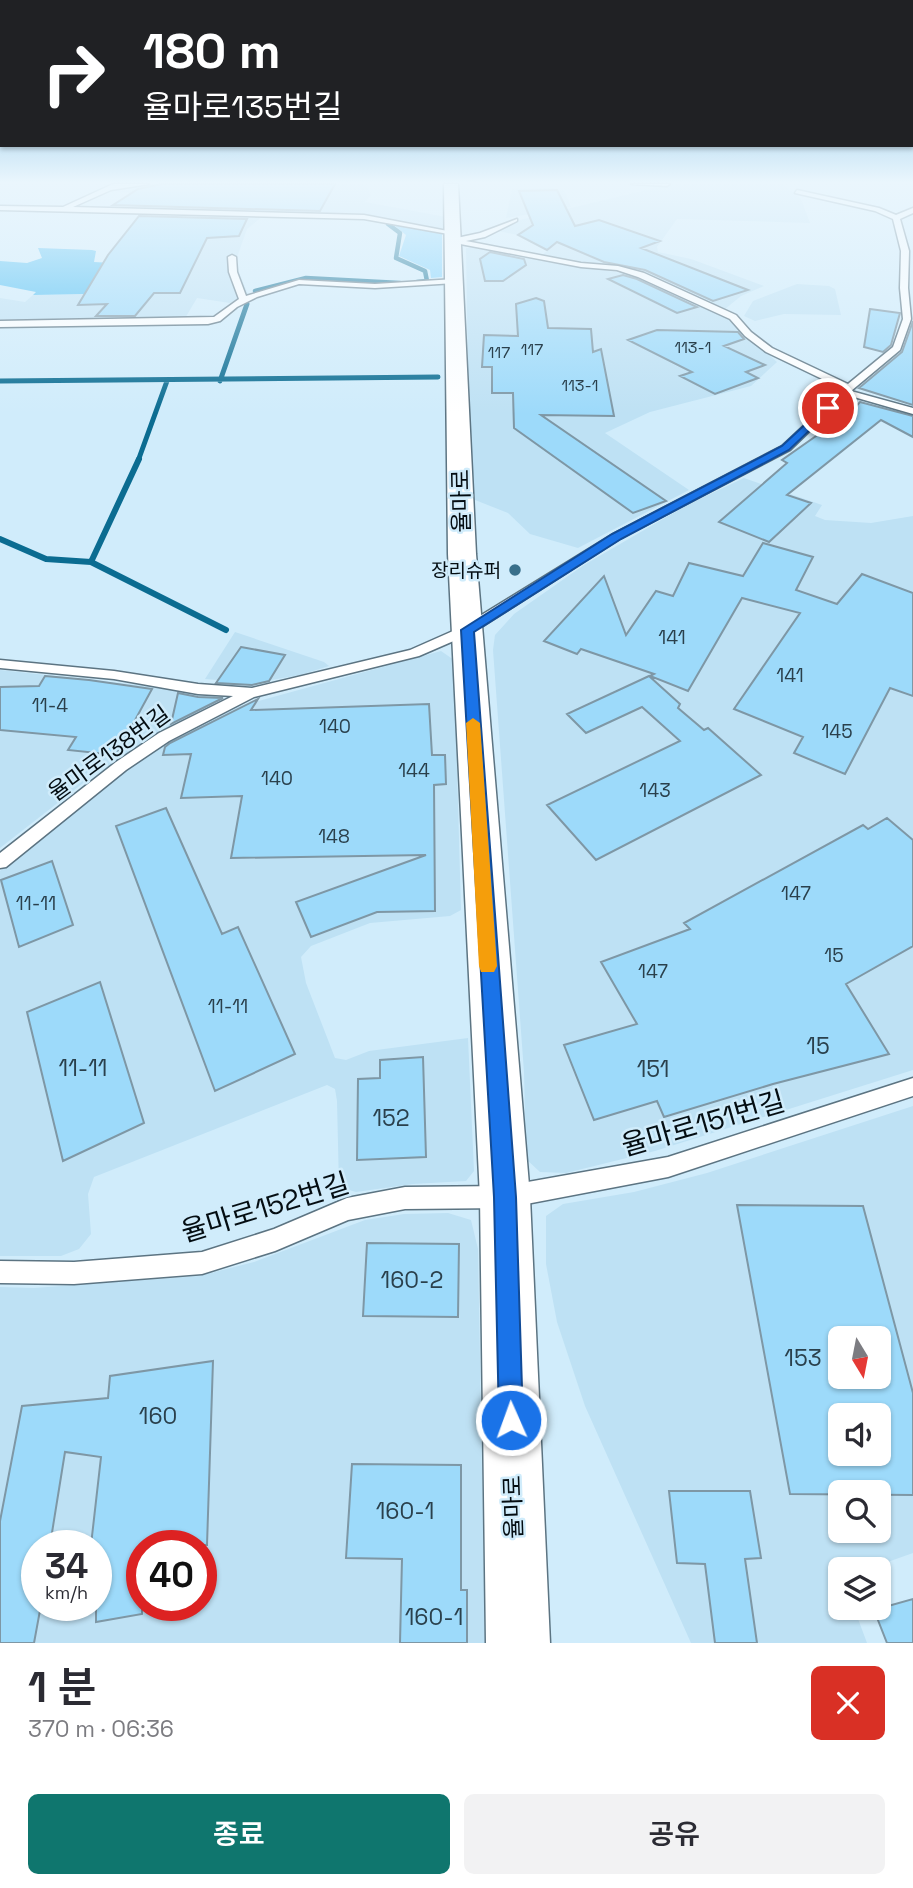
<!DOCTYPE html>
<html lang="ko">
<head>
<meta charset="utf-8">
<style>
  body { margin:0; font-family:"Space Grotesk","Noto Sans KR",sans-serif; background:#f2f2f3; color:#2b2b33; height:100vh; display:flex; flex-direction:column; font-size:26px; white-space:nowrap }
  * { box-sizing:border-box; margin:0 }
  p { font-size:23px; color:#7c7c81 }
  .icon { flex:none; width:38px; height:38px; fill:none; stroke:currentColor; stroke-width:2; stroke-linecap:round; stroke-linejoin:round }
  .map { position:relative; height:1643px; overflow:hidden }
  .panel { display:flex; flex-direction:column; background:#fff; flex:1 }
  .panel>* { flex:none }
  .banner { position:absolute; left:0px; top:0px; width:914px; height:147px; box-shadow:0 2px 5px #0004; background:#202124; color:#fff; overflow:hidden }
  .needle { width:46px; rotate:170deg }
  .buttons { position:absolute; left:828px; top:1326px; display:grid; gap:14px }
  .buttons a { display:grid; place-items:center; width:63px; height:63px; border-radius:10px; background:#fff; box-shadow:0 2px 5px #0004; font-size:35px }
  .speed { position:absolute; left:21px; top:1530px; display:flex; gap:14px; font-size:35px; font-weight:700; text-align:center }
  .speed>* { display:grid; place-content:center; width:91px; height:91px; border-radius:50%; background:#fff; box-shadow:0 2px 5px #0004; line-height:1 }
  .speed small { font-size:18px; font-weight:400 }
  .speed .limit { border:10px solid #d22; background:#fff; color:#111 }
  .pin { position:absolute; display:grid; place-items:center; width:60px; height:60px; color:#fff; margin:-30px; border:4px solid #fff; border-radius:50%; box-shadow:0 2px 7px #0007 }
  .me { position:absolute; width:77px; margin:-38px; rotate:358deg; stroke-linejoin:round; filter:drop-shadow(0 0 5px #0008) }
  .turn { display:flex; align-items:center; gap:24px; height:147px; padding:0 28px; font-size:32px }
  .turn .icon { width:91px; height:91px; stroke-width:2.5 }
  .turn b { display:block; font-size:49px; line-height:60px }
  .round { display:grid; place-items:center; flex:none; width:74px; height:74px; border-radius:10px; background:#f2f2f3 }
  .overview { display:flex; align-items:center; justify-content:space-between; height:119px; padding:0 28px }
  h1 { font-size:42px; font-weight:600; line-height:52px }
  .cta { display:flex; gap:14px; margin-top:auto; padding:14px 28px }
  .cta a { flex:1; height:80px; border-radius:10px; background:#0f766e; color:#fff; font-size:28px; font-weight:600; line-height:80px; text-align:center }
  .cta a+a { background:#f2f2f3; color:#2b2b33 }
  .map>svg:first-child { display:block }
</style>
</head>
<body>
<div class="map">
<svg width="913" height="1643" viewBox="0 0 913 1643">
  <rect width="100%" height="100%" fill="#d0ecfb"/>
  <path fill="#bee1f4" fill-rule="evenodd" d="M150,184H365L371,195L365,202L446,217V230L364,215L140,210L156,197L115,191Z
    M672,184H782L801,199L810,223L677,219L657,247L658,252L691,259L764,286L741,296L725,309L644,275L609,266L542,255L557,243L498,231L520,220Z
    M551,188L564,190L571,207L506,218L512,189Z
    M199,215L263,216L247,229L235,263L248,294L230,303L197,298L184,320L0,322V298L25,302L33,295L131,293Z
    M466,248H478L633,275L726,316L777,362L751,386L650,412L605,433L689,490L578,548L530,534L508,513L470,498Z
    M797,284L829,286L835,289L841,315L784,314L755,321L744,316L753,301Z
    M744,478L822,505L815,516L825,520L871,523L913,516V1070L655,1151L566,1173L540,1172L526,1159L524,1072L493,650L495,635L514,614L584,565L687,505Z
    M235,632L324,662L329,666L300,675L254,683L205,679Z
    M441,651L454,660L461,910L450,916L370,923L311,946L301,957L306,983L335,1058L346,1060L369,1051L468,1038L474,1171L466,1181L413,1184L356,1192L339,1187L337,1101L335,1089L327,1085L94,1177L88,1194L91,1234L79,1249L61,1256H0V871L140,760L164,743L229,709Z
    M0,670L212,693L216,697L215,701L87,780L0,848Z
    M913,1106V1553L865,1570H840V1608H854L867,1643H691L585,1406L557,1322L546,1264V1216L563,1204L634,1192L707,1173ZM840,1339H878V1377H840ZM840,1416H878V1454H840ZM840,1493H878V1531H840Z
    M448,1213L471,1220L478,1249L485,1643H0V1287L34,1288L199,1276L254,1262L365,1220L404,1214ZM37,1545H96V1605H37ZM142,1545H201V1605H142Z"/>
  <path fill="#77cffc" d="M394,225L442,234V277L431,278L430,270L399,256L406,235Z"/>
  <path fill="#4bbdf2" d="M38,248L92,250L96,251L94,262L132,264L131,293L33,295L36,292L0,285V261L27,263L42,258Z"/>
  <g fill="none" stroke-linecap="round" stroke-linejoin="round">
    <path stroke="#0b6c91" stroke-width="4.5" d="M388,224L400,233L396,258L425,271L427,281L417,282
      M255,291L306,278L400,283"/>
    <path stroke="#0b6c91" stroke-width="5" d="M0,381L438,377
      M220,381L247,304
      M138,461L167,381"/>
    <path stroke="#0b6c91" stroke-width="6" d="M0,539L46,559L91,562L139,459
      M91,562L226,630"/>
  </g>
  <path fill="#9ddafa" stroke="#7e97a5" stroke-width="2" fill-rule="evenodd" d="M161,184H335L320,211L113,205L138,189Z
    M557,190L575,226L599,220L660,241L641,248L748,290L713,301L645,270L604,262L557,242L547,250L518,235L533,225L519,191Z
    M139,216L247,219L239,236L207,238L180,293H154L135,316H96L107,304L78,305L108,255Z
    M490,252L524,259L526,265L503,281H485L480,259Z
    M623,275L637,279L697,307L677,313L608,279Z
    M536,298L544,301L548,328L591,329L593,352L601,349L614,416L541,415L666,501L633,513L514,428L513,393H492V367H482L484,335L518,336L516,304Z
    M870,309L900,313L891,345L883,352L864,347Z
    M913,321V405L859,388L902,352Z
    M657,330L738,332L744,339L724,346L765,365L746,372L758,378L715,394L680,376L692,372L628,340Z
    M860,402L913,416V437L881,420L787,495L811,503L769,542L719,522L787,463L782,460L826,429L833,431Z
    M763,543L813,557L796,590L837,604L862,574L913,593V696L890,688L845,774L794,753L803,737L734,709L800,613L742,598L688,691L650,676L654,674L581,649L577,654L544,641L604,576L626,635L656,591L673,596L689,563L743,576Z
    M241,647L285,655L269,681L252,685L216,683Z
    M45,676L89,680L152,689L116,755L68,750L76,737L0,730V687L39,686Z
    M649,676L680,704L678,708L704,730L708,728L761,775L596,860L547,805L680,741L642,707L586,733L567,714Z
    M178,693L198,697L223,698L171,724Z
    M258,699L251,710L429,704L432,755H445L446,784L434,785L435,911L377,912L311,937L296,902L426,855L231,858L242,796L181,798L191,754L163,755L165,747L170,743Z
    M166,808L222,934L238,927L295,1054L215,1091L116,826Z
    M887,818L913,840V946L846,984L889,1054L773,1084L664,1117L657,1101L594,1120L564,1045L637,1024L601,962L690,929L684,923L863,825L868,829Z
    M52,861L73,925L19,947L1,880Z
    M100,982L144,1123L63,1161L27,1012Z
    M423,1057L426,1157L357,1160L358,1079L380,1078V1060Z
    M737,1205L863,1206L913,1393V1495L790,1494ZM840,1339H878V1377H840ZM840,1416H878V1454H840Z
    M367,1243L459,1244L458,1317L363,1316Z
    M213,1361L207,1545H142V1614L96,1622V1545H91L101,1457L65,1452L50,1545H37V1605H41L34,1643H0V1521L22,1406L108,1398L110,1376Z
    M352,1464L461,1465V1590H467V1643H400L402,1559L346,1558Z
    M669,1491H750L761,1558L745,1559L757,1643H715L705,1564L677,1563Z
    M913,1599V1643H887L874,1610Z"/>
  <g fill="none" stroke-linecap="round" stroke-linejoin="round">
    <defs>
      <path id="service" d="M113,184H149L111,190L73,207L364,215L458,233L454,235L364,219L0,210V206L63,207Z
        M631,184H670L667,186Z
        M797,190L879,208L896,215L913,208V213L900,219L909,251L908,288L911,319L900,350L851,391L913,408V414L847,395L790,450L621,538L472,633L419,656L254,697L169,741L126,770L6,867L0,868V853L116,762L159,733L233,696L198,694L114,679L0,668V660L114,671L198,684L252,688L410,650L462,627L613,534L782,446L843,389L766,352L745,336L730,319L638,277L617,270L581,267L455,243L452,239L480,233L517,219V221L485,237L466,241L581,263L618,266L644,273L736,315L751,332L772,348L848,384L893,347L903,319L900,288L901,251L893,219L875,211L795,193Z
        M232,255L236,257L237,272L246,296L299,280L375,284L455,279L459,281L455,283L375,288L299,284L257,297L237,307L220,321L208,324L0,327V321L214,317L239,299L229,272L228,257Z
        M913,1078V1096L668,1177L505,1208L405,1209L348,1220L275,1251L202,1274L74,1284L0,1283V1261L74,1262L202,1252L274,1229L347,1198L405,1187L505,1186L668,1157Z"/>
      <path id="tertiary" d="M444,184H458L476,554L530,1197L550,1643H486L480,1197L448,554Z"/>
    </defs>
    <use href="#service" stroke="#5c7482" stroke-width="3"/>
    <use href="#tertiary" stroke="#5c7482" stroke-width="3"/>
    <use href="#service" fill="#fff" fill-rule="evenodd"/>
    <use href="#tertiary" fill="#fff" fill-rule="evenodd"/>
  </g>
  <linearGradient id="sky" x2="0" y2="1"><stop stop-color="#51a8db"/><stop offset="0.44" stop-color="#eaf6fd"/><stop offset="1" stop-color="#eaf6fd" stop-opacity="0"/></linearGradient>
  <rect width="913" height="414" fill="url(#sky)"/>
  <path fill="#1a73e8" stroke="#114b97" stroke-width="2" d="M825,406L833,408L789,450L621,539L474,632L516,1197L523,1420L520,1429L511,1432L502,1429L499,1420L494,1197L461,630L612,534L782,446Z"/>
  <path fill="#f59e0b" d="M473,718L480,723L497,966L494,972H481L479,966L466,723Z"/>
  <circle fill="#386f8a" stroke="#d0ecfb" stroke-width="2.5" cx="515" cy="570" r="7"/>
  <g text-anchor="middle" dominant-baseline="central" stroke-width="5" stroke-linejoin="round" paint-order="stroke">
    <g font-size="16" fill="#2a404c">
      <text x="693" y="347">113-1</text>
      <text x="532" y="349">117</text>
      <text x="499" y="352">117</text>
      <text x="580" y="385">113-1</text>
    </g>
    <g font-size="19" fill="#040d12" stroke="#d0ecfb" text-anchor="end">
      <text x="501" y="570">장리슈퍼</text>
    </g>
    <g font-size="19" fill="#2a404c">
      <text x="672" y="637">141</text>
      <text x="790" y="675">141</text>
      <text x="50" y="705">11-4</text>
      <text x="335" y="726">140</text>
      <text x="837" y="731">145</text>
      <text x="414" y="770">144</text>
      <text x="277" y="778">140</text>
      <text x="655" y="790">143</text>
      <text x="334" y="836">148</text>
      <text x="796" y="893">147</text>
      <text x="36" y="903">11-11</text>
      <text x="834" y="955">15</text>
      <text x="653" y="971">147</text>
      <text x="228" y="1006">11-11</text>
    </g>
    <g font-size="23" fill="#040d12" stroke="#d0ecfb">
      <text transform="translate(461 501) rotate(-91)">율마로</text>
      <text transform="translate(109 753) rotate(-36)">율마로138번길</text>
      <text transform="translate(513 1507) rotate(-92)">율마로</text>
    </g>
    <g font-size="23" fill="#2a404c">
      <text x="818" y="1046">15</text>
      <text x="83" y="1068">11-11</text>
      <text x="653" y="1069">151</text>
      <text x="391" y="1118">152</text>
      <text x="412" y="1280">160-2</text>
      <text x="803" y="1358">153</text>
      <text x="158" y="1416">160</text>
      <text x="405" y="1511">160-1</text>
      <text x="434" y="1617">160-1</text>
    </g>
    <g font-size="28" fill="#040d12" stroke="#d0ecfb">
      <text transform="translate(703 1123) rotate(-16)">율마로151번길</text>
      <text transform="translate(265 1207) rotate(-17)">율마로152번길</text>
    </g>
  </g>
</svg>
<div class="buttons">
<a><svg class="needle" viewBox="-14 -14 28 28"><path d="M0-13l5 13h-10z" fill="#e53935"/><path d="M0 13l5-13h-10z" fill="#7c7c81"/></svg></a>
<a><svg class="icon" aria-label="sound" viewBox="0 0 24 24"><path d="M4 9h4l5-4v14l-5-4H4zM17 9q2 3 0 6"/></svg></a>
<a><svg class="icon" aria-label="search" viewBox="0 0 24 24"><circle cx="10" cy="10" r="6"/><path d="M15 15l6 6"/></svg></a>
<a><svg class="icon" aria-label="layers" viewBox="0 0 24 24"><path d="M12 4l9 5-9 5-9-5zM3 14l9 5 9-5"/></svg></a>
</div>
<div class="speed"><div>34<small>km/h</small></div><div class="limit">40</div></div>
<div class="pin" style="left:828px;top:408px;background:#d93025"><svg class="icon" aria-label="arrive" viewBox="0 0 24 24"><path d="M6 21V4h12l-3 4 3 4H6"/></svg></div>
<svg class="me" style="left:511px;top:1420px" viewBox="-20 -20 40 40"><circle r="17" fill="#1a73e8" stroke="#fff" stroke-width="3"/><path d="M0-11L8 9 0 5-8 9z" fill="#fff"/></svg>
<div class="banner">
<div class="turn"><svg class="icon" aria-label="right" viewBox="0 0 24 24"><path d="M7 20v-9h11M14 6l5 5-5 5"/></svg><div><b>180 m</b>율마로135번길</div></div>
</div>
</div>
<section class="panel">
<div class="overview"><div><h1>1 분</h1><p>370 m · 06:36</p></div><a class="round" style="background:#d93025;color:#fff"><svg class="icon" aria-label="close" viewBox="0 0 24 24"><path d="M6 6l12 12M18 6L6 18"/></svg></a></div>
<div class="cta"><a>종료</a><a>공유</a></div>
</section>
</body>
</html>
